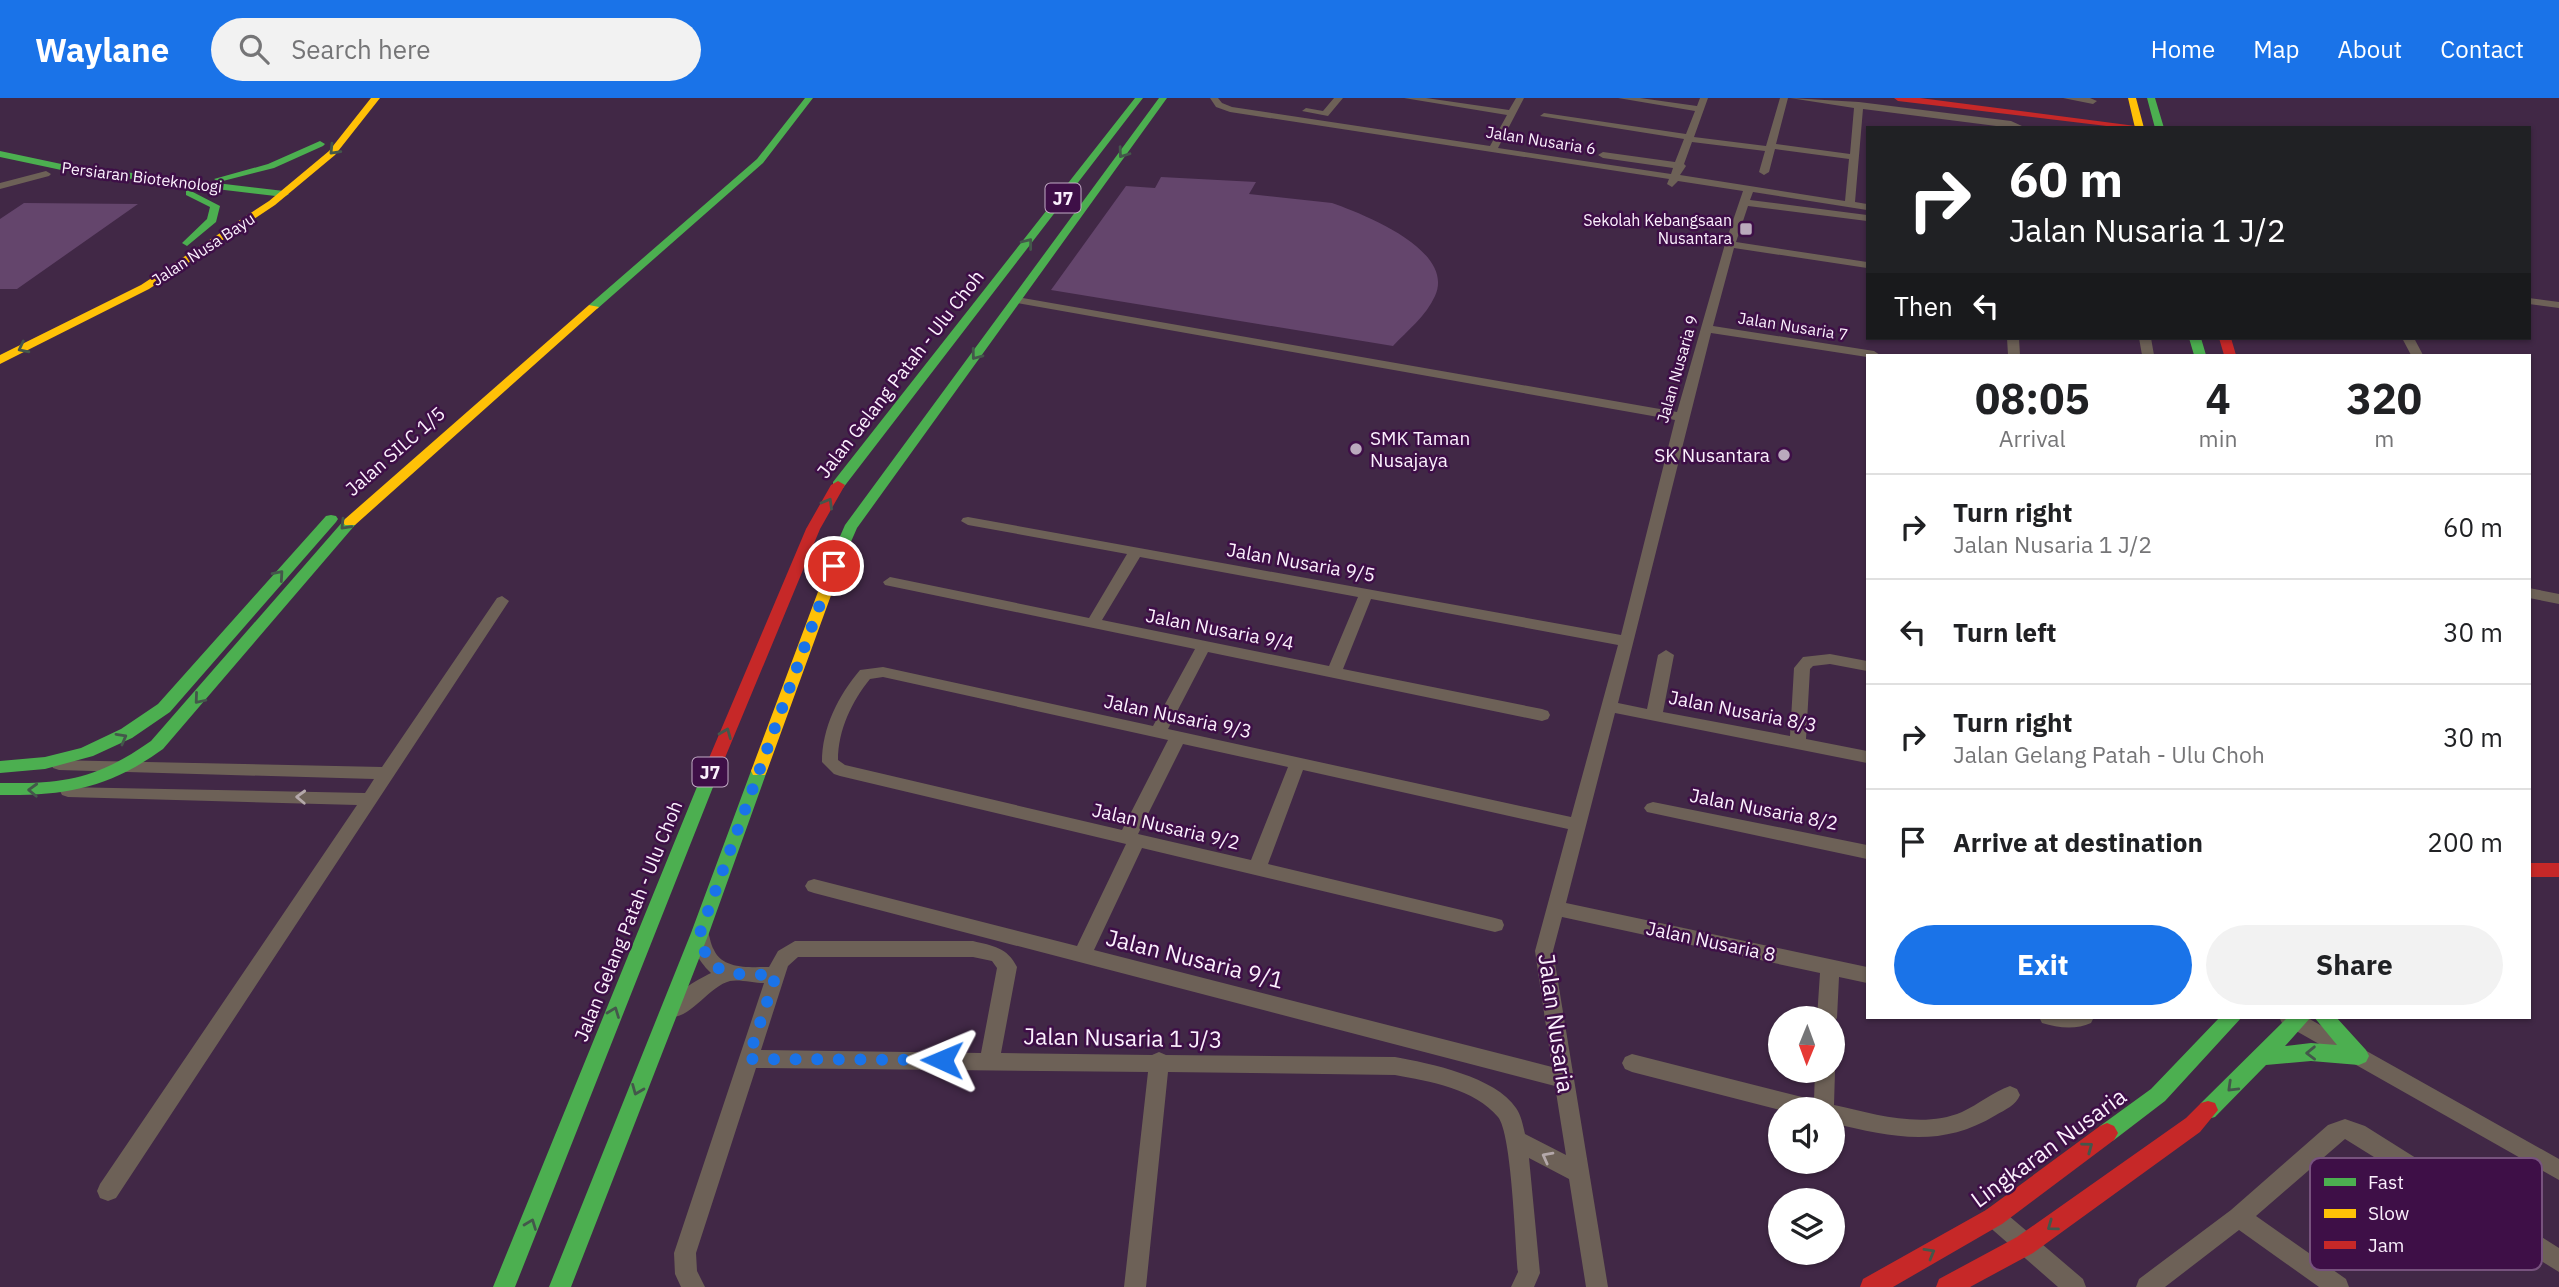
<!DOCTYPE html>
<html lang="en">
<head>
<meta charset="utf-8">
<style>
  body { margin:0; font-family:"IBM Plex Sans",sans-serif; background:#f2f2f2; color:#202124; height:100vh; display:flex; flex-direction:column; font-size:26px; white-space:nowrap }
  * { box-sizing:border-box; margin:0 }
  p { font-size:23px; color:#757577 }
  .icon { flex:none; width:38px; height:38px; fill:none; stroke:currentColor; stroke-width:2; stroke-linecap:round; stroke-linejoin:round }
  .map { position:relative; flex:1; overflow:hidden }
  .side { position:absolute; left:1866px; top:256px; width:665px; height:665px; display:flex; flex-direction:column; background:#fff; border-radius:0px; box-shadow:0 2px 5px #0004 }
  .side>* { flex:none }
  .top-card { position:absolute; left:1866px; top:28px; width:665px; height:214px; border-radius:0px; box-shadow:0 2px 5px #0004; background:#202124; color:#fff; overflow:hidden }
  .needle { width:46px; rotate:181deg }
  .fabs { position:absolute; left:1768px; top:908px; display:grid; gap:14px }
  .fabs a { display:grid; place-items:center; width:77px; height:77px; border-radius:50%; background:#fff; box-shadow:0 2px 5px #0004; font-size:35px }
  .pin { position:absolute; display:grid; place-items:center; width:60px; height:60px; color:#fff; margin:-30px; border:4px solid #fff; border-radius:50%; box-shadow:0 2px 7px #0007 }
  .me { position:absolute; width:77px; margin:-38px; rotate:271deg; stroke-linejoin:round; filter:drop-shadow(0 0 5px #0008) }
  .turn { display:flex; align-items:center; gap:24px; height:147px; padding:0 28px; font-size:32px }
  .turn .icon { width:91px; height:91px; stroke-width:2.5 }
  .turn b { display:block; font-size:49px; line-height:60px }
  .then { display:flex; align-items:center; height:66px; padding:0 28px; background:#0003; gap:14px; font-size:26px }
  .eta { display:flex; justify-content:space-evenly; align-items:center; height:119px; text-align:center }
  .eta b { font-size:42px; font-weight:700; line-height:49px }
  .primary-button { display:flex; gap:14px; margin-top:auto; padding:14px 28px }
  .primary-button a { flex:1; height:80px; border-radius:42px; background:#1a73e8; color:#fff; font-size:28px; font-weight:700; line-height:80px; text-align:center }
  .primary-button a+a { background:#f2f2f2; color:#202124 }
  ul { padding:0; list-style:none }
  li { display:flex; align-items:center; gap:21px; height:105px; padding:0 28px; border-top:2px solid #e0e0e0 }
  li div { flex:1 }
  li b { display:block; font-size:26px }
  li em { font-style:normal }
  header { display:flex; align-items:center; gap:42px; box-sizing:border-box; height:98px; padding:0 35px; background:#1a73e8; color:#fff }
  header strong { font-size:33px }
  nav { display:flex; gap:38px; margin-inline-start:auto; font-size:24px }
  .search { width:490px; height:63px; background:#f2f2f2; display:flex; align-items:center; gap:18px; box-sizing:border-box; padding:0 24px; border-radius:38px; color:#757577; font-size:26px }
  .map>svg:first-child { display:block }
</style>
</head>
<body>
<header>
<strong>Waylane</strong>
<div class="search"><svg class="icon" aria-label="search" viewBox="0 0 24 24"><circle cx="10" cy="10" r="6"/><path d="M15 15l6 6"/></svg>Search here</div>
<nav><a>Home</a><a>Map</a><a>About</a><a>Contact</a></nav>
</header>
<div class="map">
<svg width="2559" height="1189" viewBox="0 0 2559 1189">
  <rect width="100%" height="100%" fill="#412846"/>
  <path fill="#64456c" d="M1161,79L1256,84L1249,96L1332,105C1363,116 1456,152 1435,198C1426,218 1407,233 1393,248L1051,192L1126,88L1155,90Z
    M24,105L138,106L17,191H0V121Z"/>
  <g fill="none" stroke-linecap="round" stroke-linejoin="round">
    <path fill="#6d6157" fill-rule="evenodd" d="M1210,0H1218L1222,5L1232,9L1490,48L1507,17L1404,0H1426L1509,12L1516,0H1524L1498,50L1671,76L1673,70L1603,60L1598,57L1603,54L1675,64L1684,41L1540,18L1544,15L1686,36L1695,13L1618,0H1640L1697,8L1700,0H1708L1694,39L1766,48L1780,0H1788L1776,46L1850,56L1854,10L1790,0L1859,4L2011,23L2022,28L2023,30H2012L1863,11L1855,104L1867,106V112L1753,94L1750,102L1867,117V123L1748,108L1736,144L1867,164V170L1734,150L1713,228L1874,253L1880,257H1867V259L1711,235L1618,605L1647,611L1658,557L1666,552L1674,557L1663,614L1790,638L1794,570L1803,559L1830,556L1867,563V573L1830,566L1813,568L1810,571L1806,641L1867,653V665L1615,615L1566,805L1867,869V885L1839,879L1837,920L1832,927V920H1817L1820,875L1562,819L1553,853L1608,1189H1586L1569,1081L1529,1060L1540,1175L1534,1189H1511L1518,1174C1515,1146 1512,1036 1498,1019C1475,991 1429,983 1395,977L1168,974L1146,1189H1124L1148,974L756,970L696,1155L697,1173L705,1189H681L675,1176L674,1155L764,885C754,885 739,881 730,883C709,888 687,925 668,918L665,912C673,895 695,883 711,875C700,865 687,845 693,831L700,828L707,831C710,838 710,845 714,852C723,872 751,869 769,869L778,853L795,843H973C993,848 1007,849 1017,869L1001,955L1152,957L1159,954L1166,957L1395,959C1429,965 1496,979 1516,1010C1521,1017 1523,1027 1525,1036L1566,1057L1555,988L814,795L808,793L805,788L808,783L814,781L1077,848L1126,746L840,678L834,676L822,664C822,630 838,598 860,572L883,569L1153,628L1195,551L885,487L883,484L890,479L1089,520L1127,456L968,427L961,423L963,420L968,419L1621,537L1675,322L1017,205L1011,202L1017,199L1677,314L1725,146L1743,93L1678,83L1672,89L1667,86L1669,81L1230,14L1216,9ZM1692,44L1765,53L1759,74L1764,77L1769,74L1775,51L1849,61L1845,103L1680,77L1686,68L1684,66ZM1140,459L1358,499L1329,568L1102,522ZM1371,501L1618,547L1571,719L1168,631L1208,554L1542,623L1548,621L1550,617L1548,613L1542,611L1343,571ZM883,579L1168,642L1122,732L845,667L838,662C838,632 852,603 870,581ZM1183,646L1288,669L1251,762L1138,736ZM1303,672L1568,731L1535,853L1552,969L1094,852L1142,750L1495,834L1502,832L1504,827L1502,822L1495,820L1268,766ZM798,859H973L992,863L997,870L981,955L761,952L788,868Z
      M1334,0H1343L1328,18L1302,13L1306,10L1323,13Z
      M2063,0H2090L2097,3L2093,6Z
      M46,73L51,76L49,78L0,91V85Z
      M2529,200L2559,204V210L2529,206Z
      M2007,240H2019L2020,257H2008Z
      M2139,240H2151L2154,257H2142Z
      M2402,240H2414L2423,257H2411Z
      M2529,490L2559,496V506L2529,500Z
      M502,498L509,503L116,1100L108,1103L100,1100L97,1093L100,1086L357,707L68,699L62,697L60,693L62,689L365,695L374,681L59,672L53,670L51,666L53,662L382,669L497,500Z
      M1653,704L1867,747V761L1647,714L1644,710L1647,706Z
      M2039,919H2094L2091,925C2076,932 2058,930 2042,925Z
      M2279,919H2306L2559,1061V1082L2282,925Z
      M1632,956L1814,1002L1815,973H1832V967L1835,973L1834,1007C1875,1016 1922,1031 1962,1014C1979,1006 1993,994 2010,988L2017,991L2020,997C2016,1007 2005,1012 1996,1017C1940,1051 1892,1039 1832,1025V1012H1780L1632,974L1625,971L1622,965L1625,959Z
      M2345,1021L2365,1028L2559,1150V1174L2345,1041L2256,1118L2346,1181L2349,1189H2319L2239,1132L2165,1189H2136L2139,1181L2231,1112L2328,1027Z
      M1994,1108L2002,1112L2083,1181L2086,1189H2058L1986,1126L1983,1119L1986,1112Z"/>
    <path fill="#4caf50" fill-rule="evenodd" d="M805,0H813L763,65L597,211H589V207L757,61Z
      M1135,0H1143L843,390H833V384Z
      M1159,0H1167L857,430L843,462H833L831,459L845,427Z
      M2147,0H2155L2164,30H2155Z
      M320,43L325,46L323,48L274,70L219,84L214,81L268,66Z
      M0,53L66,67L284,93L289,96L284,99L66,73L0,59Z
      M189,92L220,108L216,124L187,148L182,145L207,121L210,109L186,97V93Z
      M2189,240H2201L2206,257H2194Z
      M331,417L336,418L338,421L336,424L170,614L132,640L93,658L45,671L0,675V663L45,659L81,650L121,631L158,606L326,418Z
      M350,420L355,421L357,424L355,427L163,651C109,690 66,698 0,697V685C65,686 97,681 151,643L345,421Z
      M759,667L765,669L767,673L709,835L571,1189H549L691,835L751,673L753,669Z
      M709,673L715,675L717,679L515,1189H493L701,679L703,675Z
      M2220,919H2242L2165,1003L2114,1042L2107,1045L2100,1042L2096,1035L2100,1028L2151,991Z
      M2288,919H2311L2285,948L2311,945L2337,947L2314,919H2336L2366,952L2369,958L2366,964L2359,967L2311,963L2266,967L2215,1019L2208,1021L2201,1019L2198,1012L2201,1005Z"/>
    <path fill="#ffc107" fill-rule="evenodd" d="M371,0H380L335,57L275,107L149,191L0,266V257L141,187L269,103L329,53Z
      M2128,0H2136L2144,30H2135Z
      M589,207L599,209L355,427H345L343,424L345,421Z
      M838,455L845,459L767,673L765,677H753L751,673L831,459Z"/>
    <path fill="#c62828" fill-rule="evenodd" d="M1894,0H1920L2151,30H2123L1898,3Z
      M2219,240H2231L2236,257H2224Z
      M838,383L845,387L820,431L717,679L715,683H703L701,679L806,431L831,387Z
      M2529,765H2559V779H2529Z
      M2208,1003L2215,1005L2218,1012L2200,1034L2033,1155L1970,1189H1936L1939,1181L2017,1139L2186,1020L2201,1005Z
      M2107,1025L2114,1028L2118,1035L2114,1042L2002,1126L1893,1189H1860L1863,1181L1986,1112L2100,1028Z"/>
  </g>
  <defs><path id="oneway-chevron" d="M-2-3.5L2.5 0L-2 3.5" fill="none" stroke-width="1.6" stroke-linecap="round" stroke-linejoin="round" transform="scale(1.75)"/></defs>
  <g stroke="#44574b">
    <use href="#oneway-chevron" transform="translate(334 52) rotate(134)"/>
    <use href="#oneway-chevron" transform="translate(1123 55) rotate(126)"/>
    <use href="#oneway-chevron" transform="translate(1028 145) rotate(-52)"/>
    <use href="#oneway-chevron" transform="translate(23 250) rotate(153)"/>
    <use href="#oneway-chevron" transform="translate(976 257) rotate(127)"/>
    <use href="#oneway-chevron" transform="translate(828 405) rotate(-60)"/>
    <use href="#oneway-chevron" transform="translate(345 427) rotate(134)"/>
    <use href="#oneway-chevron" transform="translate(279 477) rotate(-49)"/>
    <use href="#oneway-chevron" transform="translate(199 601) rotate(130)"/>
    <use href="#oneway-chevron" transform="translate(726 635) rotate(-68)"/>
    <use href="#oneway-chevron" transform="translate(122 640) rotate(-29)"/>
    <use href="#oneway-chevron" transform="translate(33 692) rotate(-178)"/>
    <use href="#oneway-chevron" transform="translate(614 914) rotate(-69)"/>
    <use href="#oneway-chevron" transform="translate(2311 955) rotate(179)"/>
    <use href="#oneway-chevron" transform="translate(2232 989) rotate(136)"/>
    <use href="#oneway-chevron" transform="translate(637 992) rotate(112)"/>
    <use href="#oneway-chevron" transform="translate(2088 1049) rotate(-36)"/>
    <use href="#oneway-chevron" transform="translate(531 1126) rotate(-69)"/>
    <use href="#oneway-chevron" transform="translate(2052 1128) rotate(144)"/>
    <use href="#oneway-chevron" transform="translate(1930 1155) rotate(-30)"/>
  </g>
  <g stroke="#b4a8aa">
    <use href="#oneway-chevron" transform="translate(301 699) rotate(-178)"/>
    <use href="#oneway-chevron" transform="translate(1547 1059) rotate(-152)"/>
  </g>
  <g fill="none" stroke-linecap="round" stroke-linejoin="round">
    <path stroke="#1a73e8" stroke-width="12" stroke-dasharray="0 21.6" d="M834,468L700,835C706,882 737,876 776,877L748,961L942,962"/>
  </g>
  <g fill="#baaabd" stroke="#3e0f47" stroke-width="2.5">
    <rect x="1739" y="124" width="14" height="14" rx="3.5"/>
    <circle cx="1356" cy="351" r="7"/>
    <circle cx="1784" cy="357" r="7"/>
  </g>
  <g text-anchor="middle" dominant-baseline="central" stroke-width="5" stroke-linejoin="round" paint-order="stroke">
    <g font-size="16" fill="#fbf0fd" stroke="#3e0f47">
      <text transform="translate(1541 42) rotate(9)">Jalan Nusaria 6</text>
      <text transform="translate(142 79) rotate(7)">Persiaran Bioteknologi</text>
      <text transform="translate(203 151) rotate(-33)">Jalan Nusa Bayu</text>
      <text transform="translate(1793 228) rotate(9)">Jalan Nusaria 7</text>
      <text transform="translate(1677 271) rotate(-74)">Jalan Nusaria 9</text>
    </g>
    <g font-size="16" fill="#fbf0fd" stroke="#3e0f47" text-anchor="end">
      <text x="1732" y="122">Sekolah Kebangsaan<tspan x="1732" dy="18">Nusantara</tspan></text>
    </g>
    <g fill="#3e0f47" stroke="#c2acc6" stroke-width="2">
      <rect x="1045.5" y="85.5" width="35" height="29" rx="5"/>
      <rect x="692.5" y="659.5" width="35" height="29" rx="5"/>
    </g>
    <g font-size="18" font-weight="bold" fill="#fbf0fd">
      <text x="1063" y="100">J7</text>
      <text x="710" y="674">J7</text>
    </g>
    <g font-size="19" fill="#fbf0fd" stroke="#3e0f47">
      <text transform="translate(900 276) rotate(-52)">Jalan Gelang Patah - Ulu Choh</text>
      <text transform="translate(395 353) rotate(-41)">Jalan SILC 1/5</text>
      <text transform="translate(1301 464) rotate(10)">Jalan Nusaria 9/5</text>
      <text transform="translate(1220 531) rotate(11)">Jalan Nusaria 9/4</text>
      <text transform="translate(1743 613) rotate(11)">Jalan Nusaria 8/3</text>
      <text transform="translate(1178 618) rotate(12)">Jalan Nusaria 9/3</text>
      <text transform="translate(1764 711) rotate(11)">Jalan Nusaria 8/2</text>
      <text transform="translate(1166 728) rotate(13)">Jalan Nusaria 9/2</text>
      <text transform="translate(628 823) rotate(-68)">Jalan Gelang Patah - Ulu Choh</text>
      <text transform="translate(1711 843) rotate(12)">Jalan Nusaria 8</text>
    </g>
    <g font-size="19" fill="#fbf0fd" stroke="#3e0f47" text-anchor="start">
      <text x="1370" y="340">SMK Taman<tspan x="1370" dy="22">Nusajaya</tspan></text>
      <text x="1770" y="357" text-anchor="end">SK Nusantara</text>
    </g>
    <g font-size="23" fill="#fbf0fd" stroke="#3e0f47">
      <text transform="translate(1195 860) rotate(14)">Jalan Nusaria 9/1</text>
      <text transform="translate(1557 925) rotate(82)">Jalan Nusaria</text>
      <text transform="translate(1123 939) rotate(1)">Jalan Nusaria 1 J/3</text>
      <text transform="translate(2048 1049) rotate(-36)">Lingkaran Nusaria</text>
    </g>
  </g>
  <rect x="2310" y="1060" width="232" height="112" rx="10" fill="#3e0f47" stroke="#77527e" stroke-width="2"/>
  <rect x="2324" y="1080" width="32" height="8" fill="#4caf50"/>
  <rect x="2324" y="1111" width="32" height="9" fill="#ffc107"/>
  <rect x="2324" y="1143" width="32" height="8" fill="#c62828"/>
  <g font-size="19" fill="#fbf0fd">
    <text x="2368" y="1091">Fast</text>
    <text x="2368" y="1122">Slow</text>
    <text x="2368" y="1154">Jam</text>
  </g>
</svg>
<div class="fabs">
<a><svg class="needle" viewBox="-14 -14 28 28"><path d="M0-13l5 13h-10z" fill="#e53935"/><path d="M0 13l5-13h-10z" fill="#757577"/></svg></a>
<a><svg class="icon" aria-label="sound" viewBox="0 0 24 24"><path d="M4 9h4l5-4v14l-5-4H4zM17 9q2 3 0 6"/></svg></a>
<a><svg class="icon" aria-label="layers" viewBox="0 0 24 24"><path d="M12 4l9 5-9 5-9-5zM3 14l9 5 9-5"/></svg></a>
</div>
<div class="pin" style="left:834px;top:468px;background:#d93025"><svg class="icon" aria-label="arrive" viewBox="0 0 24 24"><path d="M6 21V4h12l-3 4 3 4H6"/></svg></div>
<svg class="me" style="left:942px;top:962px" viewBox="-20 -20 40 40"><path d="M0-17L14 15 0 8-14 15z" fill="#1a73e8" stroke="#fff" stroke-width="4"/></svg>
<div class="top-card">
<div class="turn"><svg class="icon" aria-label="right" viewBox="0 0 24 24"><path d="M7 20v-9h11M14 6l5 5-5 5"/></svg><div><b>60 m</b>Jalan Nusaria 1 J/2</div></div>
<div class="then">Then<svg class="icon" aria-label="left" viewBox="0 0 24 24"><path d="M17 20v-9H6M10 6l-5 5 5 5"/></svg></div>
</div>
<section class="side">
<div class="eta">
<div><b>08:05</b><p>Arrival</p></div>
<div><b>4</b><p>min</p></div>
<div><b>320</b><p>m</p></div>
</div>
<ul>
<li><svg class="icon" aria-label="right" viewBox="0 0 24 24"><path d="M7 20v-9h11M14 6l5 5-5 5"/></svg><div><b>Turn right</b><p>Jalan Nusaria 1 J/2</p></div><em>60 m</em></li>
<li><svg class="icon" aria-label="left" viewBox="0 0 24 24"><path d="M17 20v-9H6M10 6l-5 5 5 5"/></svg><div><b>Turn left</b></div><em>30 m</em></li>
<li><svg class="icon" aria-label="right" viewBox="0 0 24 24"><path d="M7 20v-9h11M14 6l5 5-5 5"/></svg><div><b>Turn right</b><p>Jalan Gelang Patah - Ulu Choh</p></div><em>30 m</em></li>
<li><svg class="icon" aria-label="arrive" viewBox="0 0 24 24"><path d="M6 21V4h12l-3 4 3 4H6"/></svg><div><b>Arrive at destination</b></div><em>200 m</em></li>
</ul>
<div class="primary-button"><a>Exit</a><a>Share</a></div>
</section>
</div>
</body>
</html>
